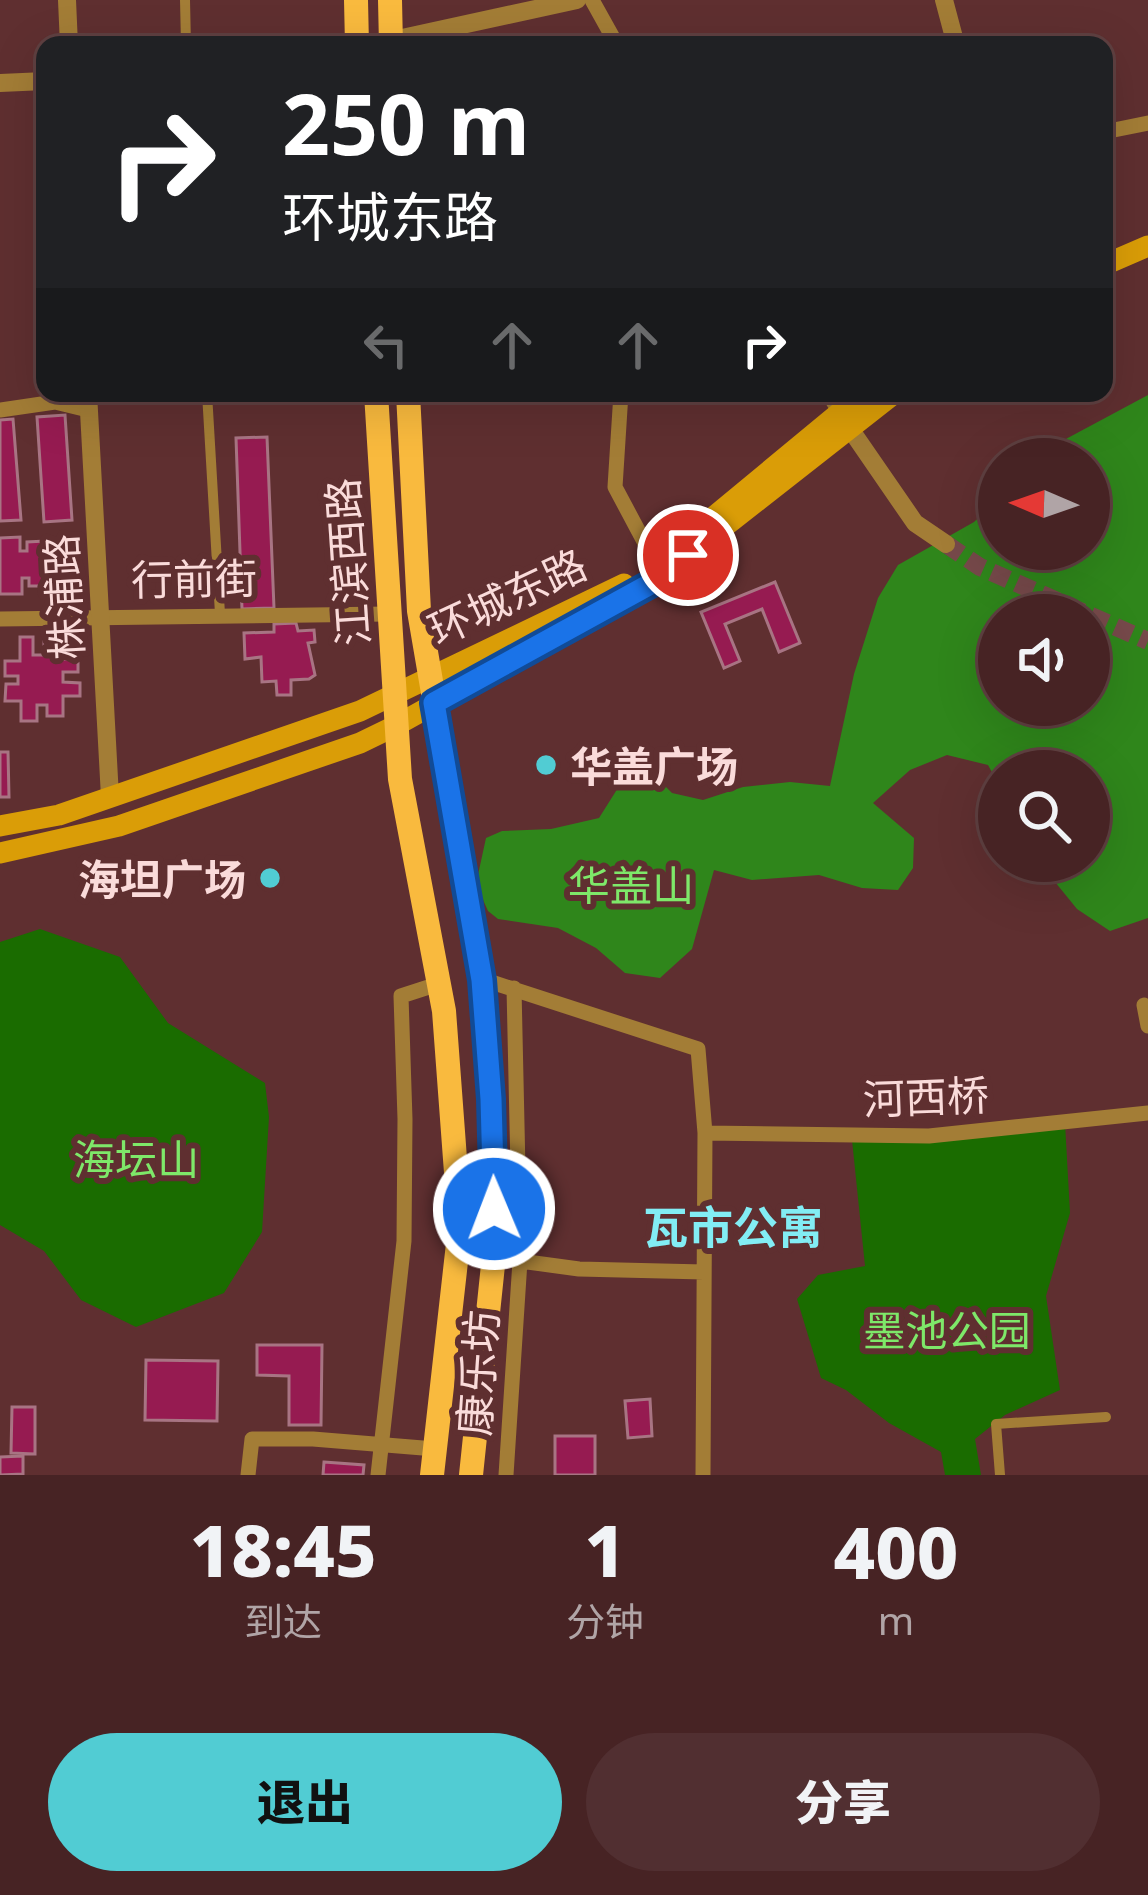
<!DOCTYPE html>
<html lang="zh">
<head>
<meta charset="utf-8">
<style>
  body { margin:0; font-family:"Noto Sans","Noto Sans SC",sans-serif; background:#512f31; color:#f1f3f6; height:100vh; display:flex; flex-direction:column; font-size:45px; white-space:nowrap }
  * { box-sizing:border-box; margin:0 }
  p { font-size:39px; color:#b0a4a6 }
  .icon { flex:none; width:66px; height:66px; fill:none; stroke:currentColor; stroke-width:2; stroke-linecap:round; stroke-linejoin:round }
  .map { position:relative; height:1475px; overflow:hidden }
  .sheet { display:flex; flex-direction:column; background:#472324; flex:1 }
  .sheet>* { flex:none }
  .guide { position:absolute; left:36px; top:36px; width:1077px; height:366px; border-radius:24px; box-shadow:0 12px 48px #0002,0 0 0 3px #5f4041; background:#202124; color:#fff; overflow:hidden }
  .needle { width:78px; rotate:272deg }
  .fabs { position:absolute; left:978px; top:438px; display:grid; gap:24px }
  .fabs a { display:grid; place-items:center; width:132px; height:132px; border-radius:50%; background:#472324; box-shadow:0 12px 48px #0002,0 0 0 3px #5f4041; font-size:60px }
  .pin { position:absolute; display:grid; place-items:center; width:102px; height:102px; color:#fff; margin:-51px; border:6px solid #fff; border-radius:50%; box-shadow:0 3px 12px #0007 }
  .me { position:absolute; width:132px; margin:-66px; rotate:359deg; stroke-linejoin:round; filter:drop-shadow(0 0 9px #0008) }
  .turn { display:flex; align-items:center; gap:42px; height:252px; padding:0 48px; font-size:54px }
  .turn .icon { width:156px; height:156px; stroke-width:2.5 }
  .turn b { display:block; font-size:84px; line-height:102px }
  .lanes { display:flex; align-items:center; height:114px; padding:0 48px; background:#0003; justify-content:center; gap:60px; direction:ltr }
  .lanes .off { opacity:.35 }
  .eta { display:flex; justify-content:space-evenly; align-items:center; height:204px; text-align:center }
  .eta b { font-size:72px; font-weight:800; line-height:84px }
  .primary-button { display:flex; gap:24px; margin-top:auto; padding:24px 48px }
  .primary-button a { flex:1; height:138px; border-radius:72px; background:#51ccd3; color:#111; font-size:48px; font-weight:800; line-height:138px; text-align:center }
  .primary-button a+a { background:#512f31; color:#f1f3f6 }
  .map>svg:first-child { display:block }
</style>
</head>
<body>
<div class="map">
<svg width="1148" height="1475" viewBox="0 0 1148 1475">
  <rect width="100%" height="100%" fill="#5f2f30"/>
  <path fill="#1a6c00" d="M40,929L120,957L168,1023L265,1083L269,1117L262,1232L224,1293L136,1327L81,1300L44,1251L0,1225V942Z
    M1065,1123L1070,1213L1046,1296L1060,1390L1005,1415L975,1439L981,1475H945L941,1452L889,1423L846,1390L821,1378L797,1299L818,1275L865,1266L852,1140Z"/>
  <path fill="#2f861b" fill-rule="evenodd" d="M1148,395V918L1110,931L1077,909L1038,861H1089V771H999V785L988,765L947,755L910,770L873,803L914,838L913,868L898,890L862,888L819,875L752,880L714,870L692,949L660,978L625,973L596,948L558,928L498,919L488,911L476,884L486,838L502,831L551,829L599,818L628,772L655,776L672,793L703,800L743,787L790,782L830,786L854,674L878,598L898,565L974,522L999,499V549H1089V459H1043L1064,440ZM999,615H1089V705H999Z"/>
  <path fill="#961b51" stroke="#a87483" stroke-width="3" d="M65,415L72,520L44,522L37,417Z
    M13,419L21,520L0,521V420Z
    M267,437L274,608L242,609L236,438Z
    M20,537V551H27V542L45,541L46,586H29V578H22V594H0V538Z
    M775,582L800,643L779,652L762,609L725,624L740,661L724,668L701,612Z
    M296,623L298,631L314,630L315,642L308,643L315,675L309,679L291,680V695H277L276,681L262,682L261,657L245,659L244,633L274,632V624Z
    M20,637H33V655H44V642H59V659H78V672H63V682L80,683V696H63V716H47V705H37V721H21V701H5L6,684H18V676H5V661H20Z
    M0,752H8L9,797H0Z
    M257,1345H322L321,1425H289V1376L257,1375Z
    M146,1360L218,1361L217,1421L145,1420Z
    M650,1399L652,1436L628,1438L625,1401Z
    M12,1407H35V1454L11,1453Z
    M555,1436H595V1475H555Z
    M23,1456V1474L0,1475V1457Z
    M324,1462L364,1465L363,1475H323Z"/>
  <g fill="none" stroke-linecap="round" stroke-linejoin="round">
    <path stroke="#76494a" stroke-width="18" stroke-dasharray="18 9" stroke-linecap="butt" d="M946,544L980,567L1148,641"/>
    <path stroke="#a37d36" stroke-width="10" d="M185,0L186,45
      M207,393L220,614
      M1000,1475L996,1424L1106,1417"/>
    <path stroke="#a37d36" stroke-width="15" d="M592,0L617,45
      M1104,132L1148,123
      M621,393L615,487L656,564
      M828,393L840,413
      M0,410L55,402L88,410
      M0,619L388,614
      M482,979L698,1049L705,1133L703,1475
      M1144,1005L1148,1026
      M705,1133L929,1136L1148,1113
      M520,1261L579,1269L704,1272
      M248,1475L252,1439H313L435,1449
      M378,1475L404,1241L405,1119L401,996L438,984
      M506,1475L520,1261L514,988"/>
    <path stroke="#a37d36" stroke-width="18" d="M67,0L69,45
      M944,0L956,45
      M370,45L577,0
      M0,83L45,81
      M88,393L110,797
      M842,417L915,523L946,544"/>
    <path stroke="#da9d07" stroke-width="21" d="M1104,265L1148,246
      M688,538L863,393
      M0,826L59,815L360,711L624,584
      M0,853L119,826L360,743L395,726L654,582L895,393"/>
    <path stroke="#f9ba3e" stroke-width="24" d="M356,0L357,45
      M390,0L391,45
      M376,393L400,779L444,1011L460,1226L432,1475
      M408,393L419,611L482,979L491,1099L495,1246L471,1475"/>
  </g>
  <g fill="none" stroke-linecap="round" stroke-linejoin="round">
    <defs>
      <path id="route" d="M494,1209L491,1099L482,980L434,703L654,582L688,555"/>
    </defs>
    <use href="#route" stroke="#114b97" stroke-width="30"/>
    <use href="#route" stroke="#1a73e8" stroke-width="21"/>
  </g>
  <g fill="#51ccd3" stroke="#5f2f30" stroke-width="4.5">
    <circle cx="546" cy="765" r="12"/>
    <circle cx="270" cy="878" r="12"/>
  </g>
  <g text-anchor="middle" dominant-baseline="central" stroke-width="12" stroke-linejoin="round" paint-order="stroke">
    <g font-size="42" fill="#fadbda" stroke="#5f2f30">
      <text transform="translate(347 562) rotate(-94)">江滨西路</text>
      <text transform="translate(194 578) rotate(-1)">行前街</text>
      <text transform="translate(507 596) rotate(-25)">环城东路</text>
      <text transform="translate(63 597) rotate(-93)">株浦路</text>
      <text transform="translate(926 1096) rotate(-2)">河西桥</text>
      <text transform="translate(477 1373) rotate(-86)">康乐坊</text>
    </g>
    <g font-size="42" font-weight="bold" fill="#fadbda" stroke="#5f2f30" text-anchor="start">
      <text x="570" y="765">华盖广场</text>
      <text x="246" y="878" text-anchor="end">海坦广场</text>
    </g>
    <g font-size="42" fill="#7ee869" stroke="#5f2f30">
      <text x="631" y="884">华盖山</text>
      <text x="136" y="1158">海坛山</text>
      <text x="947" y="1329">墨池公园</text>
    </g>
    <g font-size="45" font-weight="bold" fill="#82edf4" stroke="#5f2f30">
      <text x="733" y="1226">瓦市公寓</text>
    </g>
  </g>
</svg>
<div class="fabs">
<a><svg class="needle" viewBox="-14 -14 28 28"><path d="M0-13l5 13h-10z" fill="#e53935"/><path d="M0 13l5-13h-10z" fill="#b0a4a6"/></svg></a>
<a><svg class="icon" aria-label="sound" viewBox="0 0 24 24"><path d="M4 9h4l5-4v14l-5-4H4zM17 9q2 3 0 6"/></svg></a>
<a><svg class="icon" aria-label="search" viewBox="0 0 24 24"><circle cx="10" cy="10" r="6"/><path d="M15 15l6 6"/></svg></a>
</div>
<div class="pin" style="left:688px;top:555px;background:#d93025"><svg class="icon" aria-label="arrive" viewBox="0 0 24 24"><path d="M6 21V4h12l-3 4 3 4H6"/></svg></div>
<svg class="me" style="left:494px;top:1209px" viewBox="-20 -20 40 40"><circle r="17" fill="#1a73e8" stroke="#fff" stroke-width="3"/><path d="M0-11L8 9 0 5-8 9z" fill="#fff"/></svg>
<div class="guide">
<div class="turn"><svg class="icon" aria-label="right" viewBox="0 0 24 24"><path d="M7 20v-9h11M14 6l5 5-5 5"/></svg><div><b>250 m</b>环城东路</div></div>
<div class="lanes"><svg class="icon off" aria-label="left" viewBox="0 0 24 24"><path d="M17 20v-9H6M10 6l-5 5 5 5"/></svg><svg class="icon off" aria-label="ahead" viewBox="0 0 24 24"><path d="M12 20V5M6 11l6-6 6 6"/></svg><svg class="icon off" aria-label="ahead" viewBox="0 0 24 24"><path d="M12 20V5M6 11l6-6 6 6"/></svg><svg class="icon" aria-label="right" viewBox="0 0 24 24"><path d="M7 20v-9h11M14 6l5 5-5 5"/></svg></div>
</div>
</div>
<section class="sheet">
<div class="eta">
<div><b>18:45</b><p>到达</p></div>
<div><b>1</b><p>分钟</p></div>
<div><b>400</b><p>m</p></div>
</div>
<div class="primary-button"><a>退出</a><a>分享</a></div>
</section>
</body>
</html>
